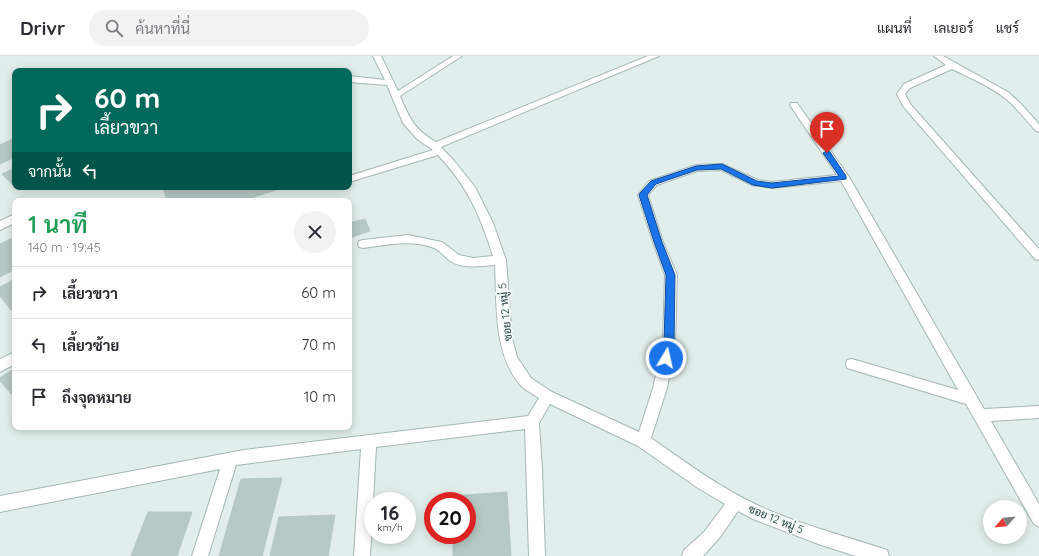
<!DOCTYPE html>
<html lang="th">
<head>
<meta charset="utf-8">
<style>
  body { margin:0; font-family:Quicksand,Sarabun,sans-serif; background:#f2f2f3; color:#2b2b33; height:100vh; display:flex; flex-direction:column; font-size:15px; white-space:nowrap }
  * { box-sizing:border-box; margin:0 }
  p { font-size:13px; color:#7c7c81 }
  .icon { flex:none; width:22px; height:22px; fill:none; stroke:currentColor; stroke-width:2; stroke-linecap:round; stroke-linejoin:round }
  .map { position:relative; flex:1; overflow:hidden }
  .details { position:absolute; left:12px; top:142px; width:340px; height:232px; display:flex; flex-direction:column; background:#fff; border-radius:8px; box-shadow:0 2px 10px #0003 }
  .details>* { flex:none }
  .top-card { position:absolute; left:12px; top:12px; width:340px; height:122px; border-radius:8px; box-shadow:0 2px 10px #0003; background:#00695c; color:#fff; overflow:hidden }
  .needle { width:26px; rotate:243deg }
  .tools { position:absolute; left:983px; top:444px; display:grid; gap:8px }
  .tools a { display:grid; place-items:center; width:44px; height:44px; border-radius:50%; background:#fff; box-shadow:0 2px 10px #0003; font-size:20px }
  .speed { position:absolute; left:364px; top:436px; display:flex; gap:8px; font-size:20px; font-weight:700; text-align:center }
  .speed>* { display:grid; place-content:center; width:52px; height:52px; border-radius:50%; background:#fff; box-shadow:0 2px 10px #0003; line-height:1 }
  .speed small { font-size:10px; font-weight:400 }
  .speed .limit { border:6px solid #d22; background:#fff; color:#111 }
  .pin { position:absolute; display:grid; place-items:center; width:34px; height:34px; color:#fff; margin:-41px -17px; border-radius:50% 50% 50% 0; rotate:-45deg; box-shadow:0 0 4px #0007 }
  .pin .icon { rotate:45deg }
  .me { position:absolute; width:44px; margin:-22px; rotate:9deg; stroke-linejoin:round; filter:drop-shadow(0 0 3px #0008) }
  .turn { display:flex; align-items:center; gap:14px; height:84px; padding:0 16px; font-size:18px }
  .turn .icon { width:52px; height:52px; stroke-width:2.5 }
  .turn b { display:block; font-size:28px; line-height:34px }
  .then { display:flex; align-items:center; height:38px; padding:0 16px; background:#0003; gap:8px; font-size:15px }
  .round { display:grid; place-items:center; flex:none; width:42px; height:42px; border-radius:21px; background:#f2f2f3 }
  .headline { display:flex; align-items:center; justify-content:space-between; height:68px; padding:0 16px }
  h1 { font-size:24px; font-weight:600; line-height:30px; color:#1e9e55 }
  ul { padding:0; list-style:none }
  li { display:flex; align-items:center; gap:12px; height:52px; padding:0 16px; border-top:1px solid #e1e1e2 }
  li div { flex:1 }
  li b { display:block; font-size:15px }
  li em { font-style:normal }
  header { display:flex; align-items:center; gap:24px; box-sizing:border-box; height:56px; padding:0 20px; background:#fff; border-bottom:1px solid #e1e1e2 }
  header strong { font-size:19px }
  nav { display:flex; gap:22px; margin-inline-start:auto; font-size:14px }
  .search { width:280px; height:36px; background:#f2f2f3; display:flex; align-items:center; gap:10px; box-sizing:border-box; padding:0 14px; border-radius:22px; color:#7c7c81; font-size:15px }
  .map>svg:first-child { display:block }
</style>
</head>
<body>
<header>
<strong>Drivr</strong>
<div class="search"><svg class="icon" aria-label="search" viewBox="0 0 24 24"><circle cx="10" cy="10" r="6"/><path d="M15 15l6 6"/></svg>ค้นหาที่นี่</div>
<nav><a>แผนที่</a><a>เลเยอร์</a><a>แชร์</a></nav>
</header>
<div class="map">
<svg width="1039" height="500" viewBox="0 0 1039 500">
  <rect width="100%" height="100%" fill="#e2eeeb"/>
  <path fill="#b7c9c5" stroke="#b4c8c4" d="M15,82V101L0,108V89Z
    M15,112V131L2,118Z
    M163,131H286L241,145H167Z
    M365,163L370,175L349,182V167Z
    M14,181L15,213L0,221V188Z
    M15,223V252L11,254L0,240V231Z
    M15,312V342L0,325V322Z
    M282,422L262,500H219L241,423Z
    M507,436L511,500H453V479H467V445H452V440Z
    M148,456H192L177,500H131Z
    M335,459L328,500H270L279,461Z"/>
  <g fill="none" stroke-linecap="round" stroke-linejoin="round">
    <defs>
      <path id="minor" d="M373,0H381L398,35L453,0H462L400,40C409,62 415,74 436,86L648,0H659L441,91L455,106L475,131L493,167L506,204L512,282L517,301L531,322L552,336L639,376L653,332L663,287L665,219L653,186L638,139L649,125L696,109L722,108L758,124L772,126L837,119L790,49L791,47H797L849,121L984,353L1039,350V362L991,365L1039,448V471L1034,468L966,348L847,312L846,308L847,304L852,303L958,334L841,125L772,132L752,129L721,114L697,115L657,129L648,139L663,186L677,219L675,287L667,332L651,382C685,406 719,431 757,449C795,467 841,479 881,492L887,494L889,500H856L821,489L753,463L738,455L721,480L703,500H682L684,494L704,476L725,448L698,432L638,390L550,348L539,367L542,413L545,500H529L525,373L376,391L370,500H354L361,393L236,409L208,500H192L220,413L0,456V440L244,394L528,360L539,342C533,338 525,334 521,330C493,298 497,248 495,209C481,210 464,213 452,206C445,202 441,195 434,192C412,183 386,189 363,192L359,191L358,188L359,185L363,184L408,179L442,186L459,199L473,202L493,200C480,159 468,131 438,99L349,126V120L433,94L417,83L403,67L387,29L349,26V20L385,24Z
        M934,0H943L1008,36L1021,48L1039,68V76L1036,75C1026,64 1017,52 1006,43C990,30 970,22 952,13L910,32L905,38L911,49L1039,193V204L1035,203L903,50L897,38L904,28L946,9Z
        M15,158V167L0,174V165Z
        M15,296V308L0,316V303Z"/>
    </defs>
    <use href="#minor" stroke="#a4b7b4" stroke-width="2"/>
    <use href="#minor" fill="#fff" fill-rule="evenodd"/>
  </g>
  <path fill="#1a73e8" stroke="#114b97" d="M827,95L830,96L846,120V123L772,132L753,129L721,113L697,114L656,128L647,139L662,186L675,219L674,287L670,305L666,306L663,305L661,302L664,287L666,219L654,186L639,139L640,137L651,125L696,110L722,108L757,125L772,127L839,120L823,97Z"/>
  <g text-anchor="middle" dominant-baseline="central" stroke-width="4" stroke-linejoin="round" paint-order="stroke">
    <g font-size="11" fill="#21413f" stroke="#f3faf8">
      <text transform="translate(505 256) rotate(-96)">ซอย 12 หมู่ 5</text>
      <text transform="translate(776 463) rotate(22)">ซอย 12 หมู่ 5</text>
    </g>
  </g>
</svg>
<div class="tools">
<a><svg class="needle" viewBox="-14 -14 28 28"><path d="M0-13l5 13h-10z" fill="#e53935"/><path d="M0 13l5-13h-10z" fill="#7c7c81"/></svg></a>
</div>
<div class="speed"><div>16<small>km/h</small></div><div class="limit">20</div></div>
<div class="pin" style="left:827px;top:97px;background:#d93025"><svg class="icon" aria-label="arrive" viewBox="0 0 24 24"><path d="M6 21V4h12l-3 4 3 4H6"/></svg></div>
<svg class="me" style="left:666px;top:302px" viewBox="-20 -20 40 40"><circle r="17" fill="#1a73e8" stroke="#fff" stroke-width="3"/><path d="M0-11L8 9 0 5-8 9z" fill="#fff"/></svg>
<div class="top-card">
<div class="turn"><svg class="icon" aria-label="right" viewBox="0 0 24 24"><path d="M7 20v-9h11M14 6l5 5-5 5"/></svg><div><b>60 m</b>เลี้ยวขวา</div></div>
<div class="then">จากนั้น<svg class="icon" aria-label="left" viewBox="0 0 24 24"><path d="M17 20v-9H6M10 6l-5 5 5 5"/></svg></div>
</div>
<section class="details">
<div class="headline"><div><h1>1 นาที</h1><p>140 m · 19:45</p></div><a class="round"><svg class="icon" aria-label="close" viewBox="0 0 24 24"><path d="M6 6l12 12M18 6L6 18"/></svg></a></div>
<ul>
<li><svg class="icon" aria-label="right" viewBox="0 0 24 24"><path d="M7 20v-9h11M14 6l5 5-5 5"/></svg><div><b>เลี้ยวขวา</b></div><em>60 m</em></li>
<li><svg class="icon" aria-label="left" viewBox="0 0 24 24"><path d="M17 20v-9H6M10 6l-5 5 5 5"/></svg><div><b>เลี้ยวซ้าย</b></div><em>70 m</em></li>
<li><svg class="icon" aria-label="arrive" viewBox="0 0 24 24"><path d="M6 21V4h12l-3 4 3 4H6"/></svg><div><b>ถึงจุดหมาย</b></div><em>10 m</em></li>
</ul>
</section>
</div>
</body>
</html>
